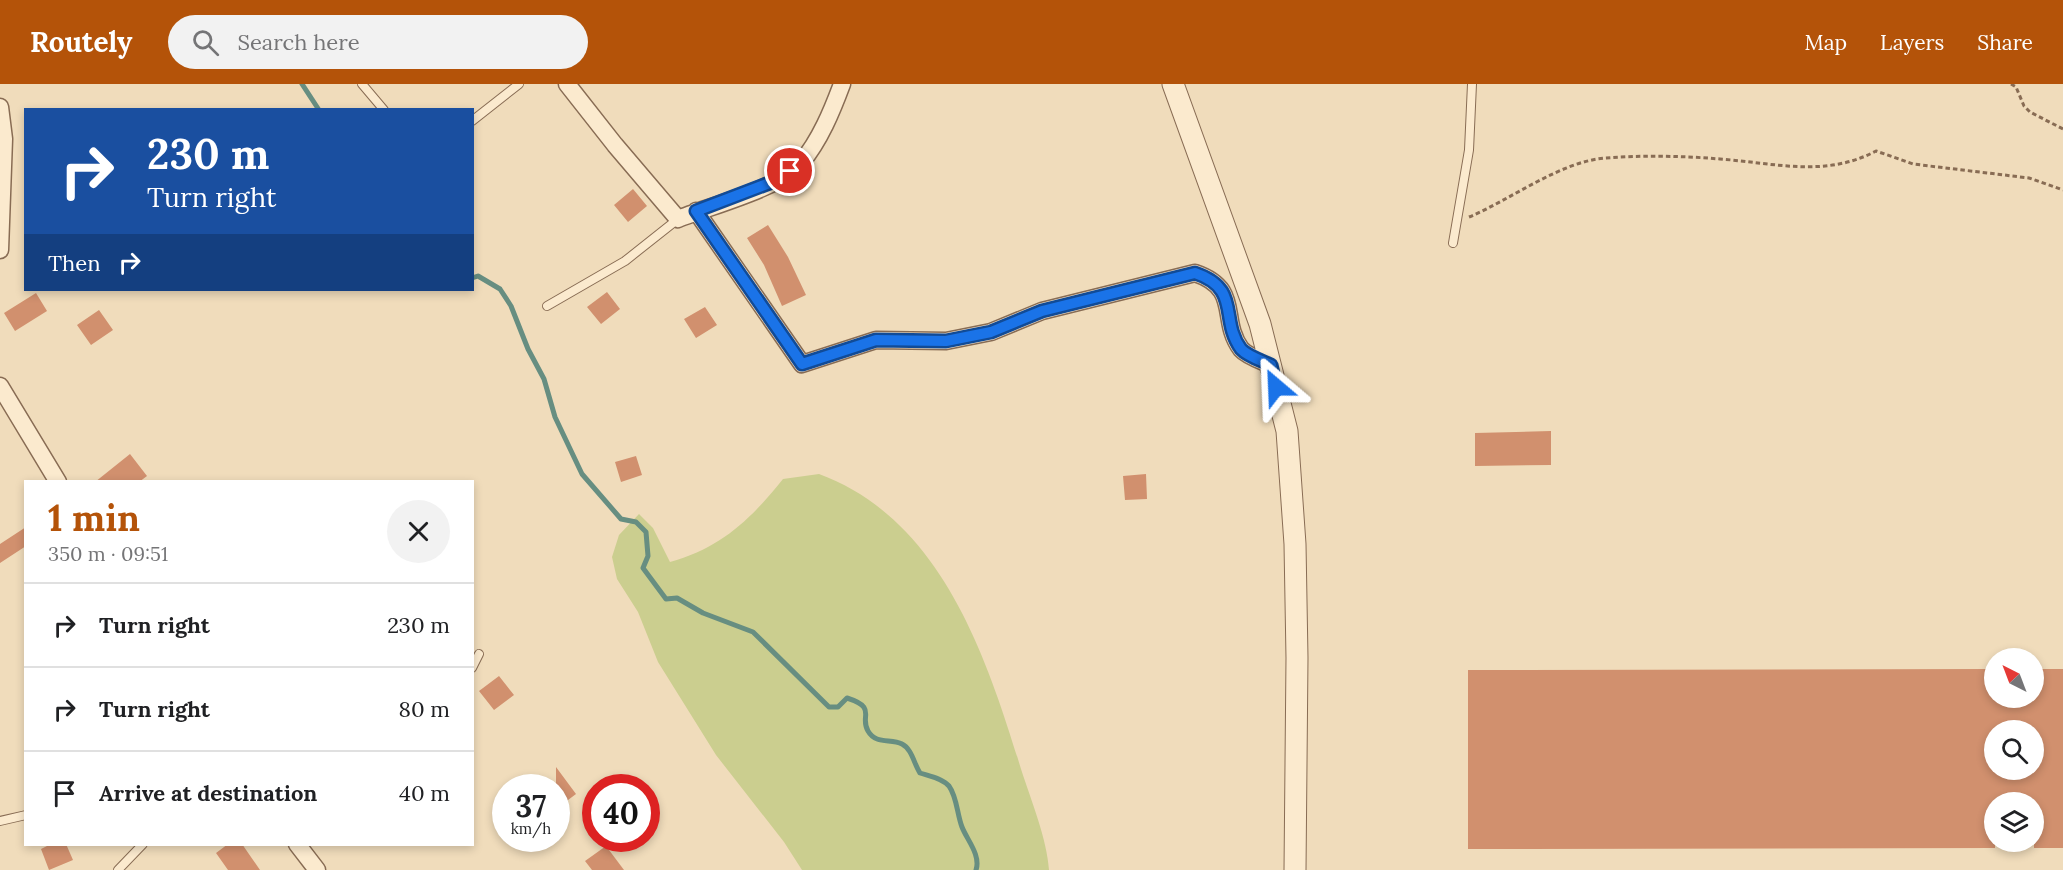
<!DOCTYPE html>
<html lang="en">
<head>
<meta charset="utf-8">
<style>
  body { margin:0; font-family:Lora,serif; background:#f2f2f2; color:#202124; height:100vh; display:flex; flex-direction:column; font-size:22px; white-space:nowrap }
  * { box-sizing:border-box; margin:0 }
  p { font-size:20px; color:#757577 }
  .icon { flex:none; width:33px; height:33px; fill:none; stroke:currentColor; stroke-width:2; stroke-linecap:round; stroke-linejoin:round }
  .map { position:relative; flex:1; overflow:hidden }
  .sheet { position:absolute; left:24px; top:396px; width:450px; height:366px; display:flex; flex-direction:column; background:#fff; border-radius:0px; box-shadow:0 3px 9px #0003 }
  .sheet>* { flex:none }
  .banner { position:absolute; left:24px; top:24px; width:450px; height:183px; border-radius:0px; box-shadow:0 3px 9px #0003; background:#1a4fa0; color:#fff; overflow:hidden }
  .needle { width:39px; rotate:318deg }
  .controls { position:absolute; left:1984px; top:564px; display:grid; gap:12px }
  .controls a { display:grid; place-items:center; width:60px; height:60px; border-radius:50%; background:#fff; box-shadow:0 3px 9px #0003; font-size:30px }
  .speed { position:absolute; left:492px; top:690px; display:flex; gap:12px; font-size:30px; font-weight:700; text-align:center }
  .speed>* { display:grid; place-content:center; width:78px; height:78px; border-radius:50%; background:#fff; box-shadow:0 3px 9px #0003; line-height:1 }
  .speed small { font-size:15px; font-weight:400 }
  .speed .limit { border:9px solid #d22; background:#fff; color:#111 }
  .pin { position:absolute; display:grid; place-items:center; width:51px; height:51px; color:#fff; margin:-26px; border:3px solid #fff; border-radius:50%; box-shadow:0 2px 6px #0007 }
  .me { position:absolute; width:66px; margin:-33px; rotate:334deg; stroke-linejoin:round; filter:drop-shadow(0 0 4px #0008) }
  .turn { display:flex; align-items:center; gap:21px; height:126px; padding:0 24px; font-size:27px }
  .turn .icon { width:78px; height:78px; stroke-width:2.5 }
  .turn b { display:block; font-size:42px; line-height:51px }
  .then { display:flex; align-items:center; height:57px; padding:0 24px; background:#0003; gap:12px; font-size:22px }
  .round { display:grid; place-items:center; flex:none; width:63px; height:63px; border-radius:32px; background:#f2f2f2 }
  .overview { display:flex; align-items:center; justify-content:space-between; height:102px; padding:0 24px }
  h1 { font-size:36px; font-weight:800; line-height:45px; color:#b45309 }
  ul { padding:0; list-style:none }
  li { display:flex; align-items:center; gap:18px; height:84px; padding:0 24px; border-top:2px solid #e0e0e0 }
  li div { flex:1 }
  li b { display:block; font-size:22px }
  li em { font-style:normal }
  header { display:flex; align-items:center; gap:36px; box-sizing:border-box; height:84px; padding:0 30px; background:#b45309; color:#fff }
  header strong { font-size:28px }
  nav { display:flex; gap:33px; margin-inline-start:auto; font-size:21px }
  .search { width:420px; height:54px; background:#f2f2f2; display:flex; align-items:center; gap:15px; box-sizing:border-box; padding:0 21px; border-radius:33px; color:#757577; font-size:22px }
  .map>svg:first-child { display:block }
</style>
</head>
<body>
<header>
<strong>Routely</strong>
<div class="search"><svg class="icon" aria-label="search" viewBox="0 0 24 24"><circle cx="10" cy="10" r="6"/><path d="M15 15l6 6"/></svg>Search here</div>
<nav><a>Map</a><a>Layers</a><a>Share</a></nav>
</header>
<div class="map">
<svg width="2063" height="786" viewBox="0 0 2063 786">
  <rect width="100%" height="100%" fill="#f0dcbb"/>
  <path fill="#cbce8f" d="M819,390C941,435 986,571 1021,685C1031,716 1047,755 1049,786H802L784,758L716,671L658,578L638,528L617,495L612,473L619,451L639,430L653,444L670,478C721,464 751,435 783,395Z"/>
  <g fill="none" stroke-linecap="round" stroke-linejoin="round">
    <path stroke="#678e81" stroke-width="5" d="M302,0L319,26
      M472,194L478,192L500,205L511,222L528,265L544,295L555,333L582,390L621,435L636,438L646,448L648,472L643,484L666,515L677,514L703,529L753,548L829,623H838L847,614C878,624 859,632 868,647C876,661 891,654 902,660C912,665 914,680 920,689C929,692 942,694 949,702C957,713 957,730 962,743C967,756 981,771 976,786"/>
  </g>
  <path fill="#d1906e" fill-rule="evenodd" d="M633,105L647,122L628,138L614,121Z
    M768,141L788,173L806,211L782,222L764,181L747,154Z
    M607,208L620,225L601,240L587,223Z
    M36,209L47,227L15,247L4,229Z
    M705,223L717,241L696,254L684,235Z
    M99,226L113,246L91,261L77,241Z
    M1551,347V381L1475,382V349Z
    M130,370L147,392L139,398H95Z
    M636,372L642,391L621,398L615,378Z
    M1146,390L1147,415L1125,416L1123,392Z
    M26,443V462L0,479V460Z
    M1995,585V614H2034V585H2063V764H2034V718H1995V764L1468,765V586ZM1995,646H2034V686H1995Z
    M499,592L514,611L494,626L479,607Z
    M556,683L576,710L556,725Z
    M51,760H66L73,776L49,786L41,765Z
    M228,760H242L260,786H228L216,769Z
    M606,762L624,786H592L585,777Z"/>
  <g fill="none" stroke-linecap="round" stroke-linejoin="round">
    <defs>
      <path id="service" d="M362,0L384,26
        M472,37L519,0
        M1453,159L1469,66L1472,0
        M547,222L625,177L678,135
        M472,584L479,570
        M0,737L26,731
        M118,786L143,760"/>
      <path id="minor" d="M567,0L615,61L678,135C710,122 781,104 801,79C820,56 832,27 842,0
        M0,23L4,55L0,166
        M696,127L802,280L876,256L946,257L991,248L1042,227L1195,189C1242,205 1219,235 1241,265C1247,272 1262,277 1271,281
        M0,302L58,398
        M297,760L317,786"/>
      <path id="tertiary" d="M1173,0L1260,240L1287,347L1295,460L1297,574L1295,786"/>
    </defs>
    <use href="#service" stroke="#886c54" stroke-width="10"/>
    <use href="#minor" stroke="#886c54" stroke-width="19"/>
    <use href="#tertiary" stroke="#886c54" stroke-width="23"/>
    <path stroke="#886c54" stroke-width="3" stroke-dasharray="4.5 3" stroke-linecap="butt" d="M2011,0L2016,3L2024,22L2030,28L2063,45
      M1469,133C1512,115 1561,77 1606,74C1643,71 1683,72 1720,75C1775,79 1825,94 1876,67L1913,80L2029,94L2063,106"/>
    <use href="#service" stroke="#fbeace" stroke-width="8"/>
    <use href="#minor" stroke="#fbeace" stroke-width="16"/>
    <use href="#tertiary" stroke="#fbeace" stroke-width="21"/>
  </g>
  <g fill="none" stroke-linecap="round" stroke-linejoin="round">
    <defs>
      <path id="route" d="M790,87L780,95L696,127L802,280L876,256L946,257L991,248L1042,227L1195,189C1242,205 1219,235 1241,265C1247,272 1262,277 1271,281L1276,303"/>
    </defs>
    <use href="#route" stroke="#114b97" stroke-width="15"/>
    <use href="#route" stroke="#1a73e8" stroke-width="10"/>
  </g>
</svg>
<div class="controls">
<a><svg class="needle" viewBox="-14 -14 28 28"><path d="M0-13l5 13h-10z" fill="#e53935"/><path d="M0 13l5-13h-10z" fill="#757577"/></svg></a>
<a><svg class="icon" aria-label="search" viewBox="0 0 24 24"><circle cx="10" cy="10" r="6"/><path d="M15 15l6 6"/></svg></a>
<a><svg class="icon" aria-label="layers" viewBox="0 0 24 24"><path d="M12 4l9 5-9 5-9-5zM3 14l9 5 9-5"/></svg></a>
</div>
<div class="speed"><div>37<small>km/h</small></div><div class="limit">40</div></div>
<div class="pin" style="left:790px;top:87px;background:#d93025"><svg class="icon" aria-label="arrive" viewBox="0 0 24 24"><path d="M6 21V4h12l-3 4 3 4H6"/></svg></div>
<svg class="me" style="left:1276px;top:303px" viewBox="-20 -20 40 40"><path d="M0-17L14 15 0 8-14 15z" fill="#1a73e8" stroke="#fff" stroke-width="4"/></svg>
<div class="banner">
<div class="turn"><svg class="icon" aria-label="right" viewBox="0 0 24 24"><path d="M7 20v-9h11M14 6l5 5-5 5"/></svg><div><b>230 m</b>Turn right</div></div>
<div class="then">Then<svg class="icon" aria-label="right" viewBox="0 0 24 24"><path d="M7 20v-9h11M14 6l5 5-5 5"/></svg></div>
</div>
<section class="sheet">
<div class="overview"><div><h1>1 min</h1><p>350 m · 09:51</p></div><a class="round"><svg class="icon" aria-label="close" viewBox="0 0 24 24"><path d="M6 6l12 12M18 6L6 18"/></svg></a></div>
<ul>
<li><svg class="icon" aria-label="right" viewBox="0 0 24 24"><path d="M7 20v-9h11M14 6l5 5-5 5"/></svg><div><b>Turn right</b></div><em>230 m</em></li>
<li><svg class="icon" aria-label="right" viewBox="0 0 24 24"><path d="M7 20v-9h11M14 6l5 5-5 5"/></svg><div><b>Turn right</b></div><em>80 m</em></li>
<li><svg class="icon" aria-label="arrive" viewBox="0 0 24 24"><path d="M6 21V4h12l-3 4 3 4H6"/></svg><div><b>Arrive at destination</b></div><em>40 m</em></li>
</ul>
</section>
</div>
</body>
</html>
